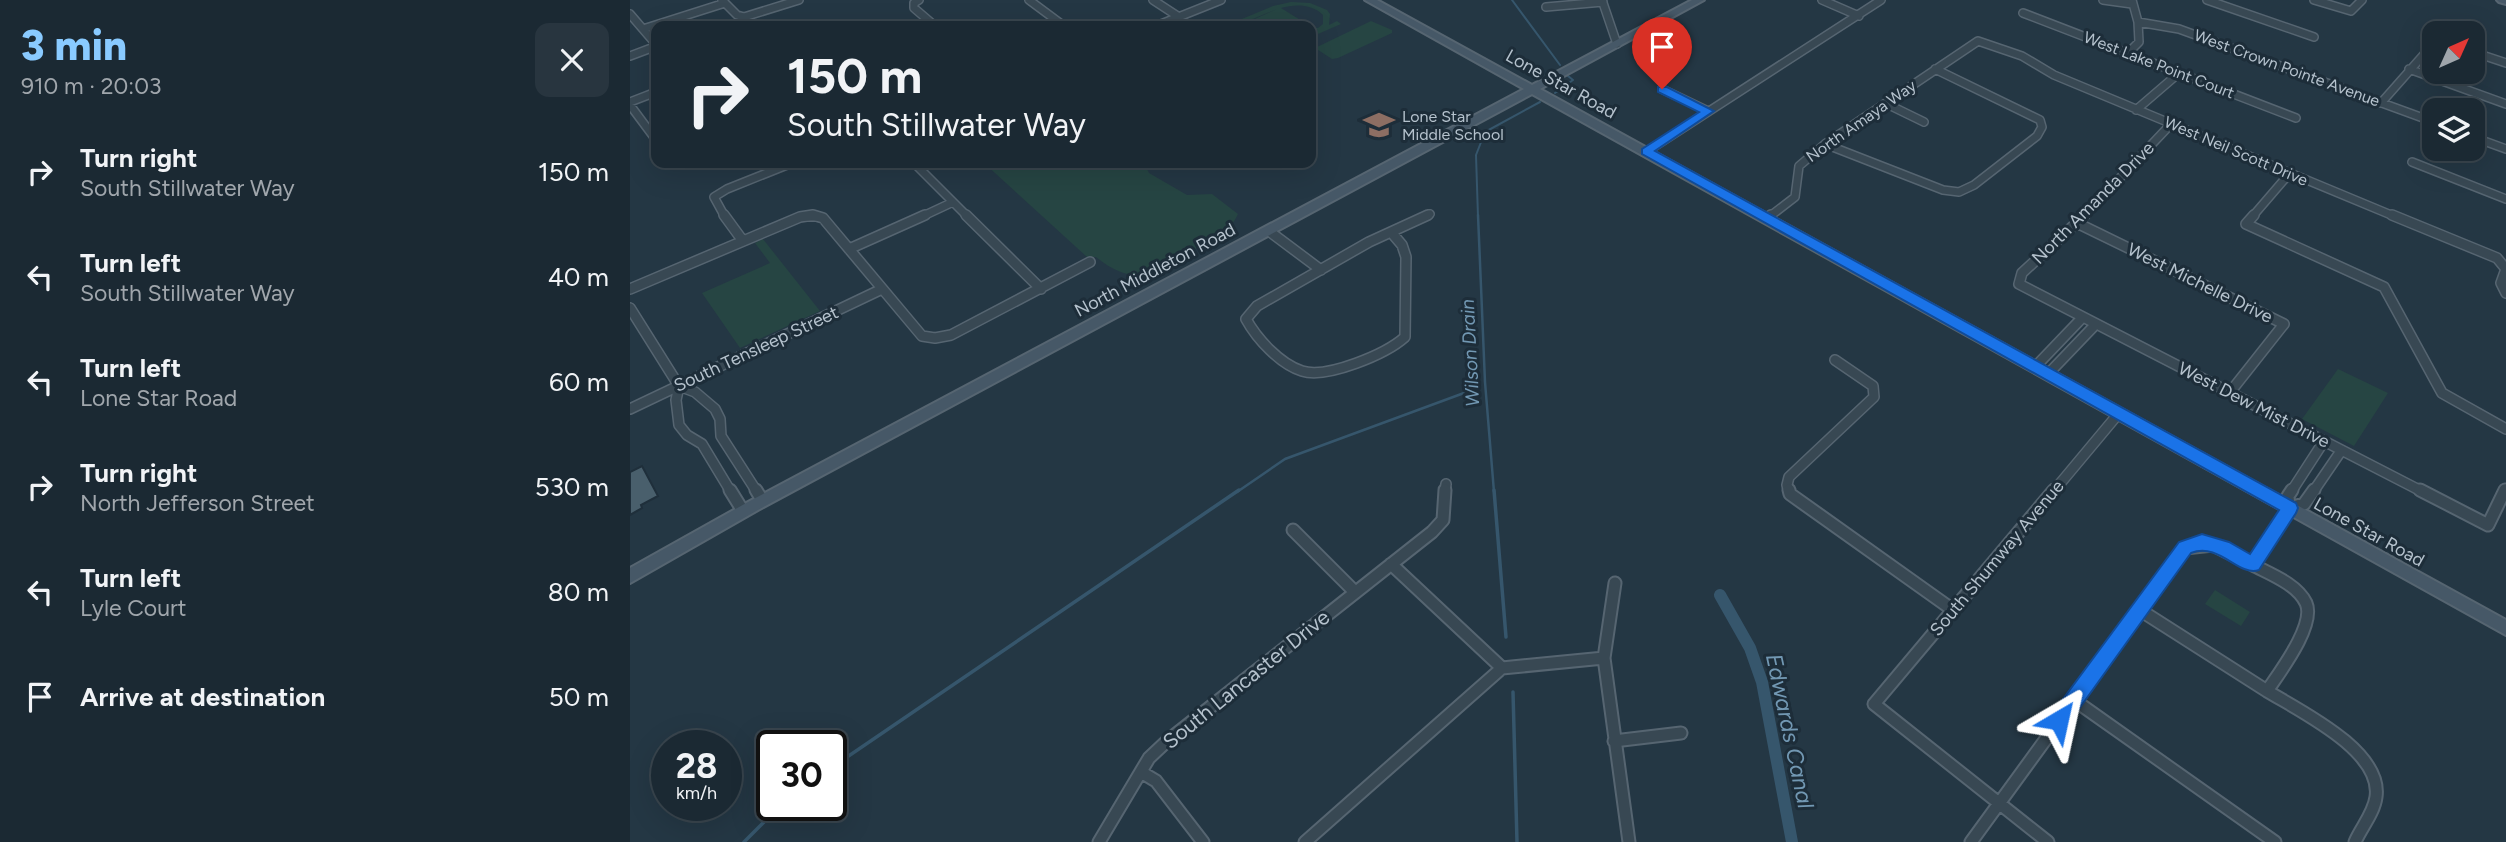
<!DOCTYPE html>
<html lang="en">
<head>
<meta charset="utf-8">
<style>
  body { margin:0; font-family:Figtree,sans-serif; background:#28353f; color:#f1f3f6; height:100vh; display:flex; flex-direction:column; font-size:26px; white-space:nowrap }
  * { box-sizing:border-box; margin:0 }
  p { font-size:23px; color:#a0a6ac }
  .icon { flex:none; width:38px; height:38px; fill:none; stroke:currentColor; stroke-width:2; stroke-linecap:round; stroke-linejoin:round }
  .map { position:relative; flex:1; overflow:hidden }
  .sheet { display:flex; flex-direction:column; background:#1b2933; width:630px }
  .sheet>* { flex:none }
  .banner { position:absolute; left:21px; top:21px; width:665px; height:147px; border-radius:14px; box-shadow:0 7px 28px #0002,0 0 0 2px #39454e; background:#1b2933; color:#f1f3f6; overflow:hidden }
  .needle { width:46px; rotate:45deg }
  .fabs { position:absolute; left:1792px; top:21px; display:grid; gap:14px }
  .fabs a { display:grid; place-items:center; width:63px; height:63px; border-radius:14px; background:#1b2933; box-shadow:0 7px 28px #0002,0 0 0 2px #39454e; font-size:35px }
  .speed { position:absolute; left:21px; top:730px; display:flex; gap:14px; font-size:35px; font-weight:700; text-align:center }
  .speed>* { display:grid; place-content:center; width:91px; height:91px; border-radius:50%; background:#1b2933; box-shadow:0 7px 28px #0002,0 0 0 2px #39454e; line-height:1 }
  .speed small { font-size:18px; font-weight:400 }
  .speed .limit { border:4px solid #111; border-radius:10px; background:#fff; color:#111 }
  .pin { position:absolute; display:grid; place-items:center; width:60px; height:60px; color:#fff; margin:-72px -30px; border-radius:50% 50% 50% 0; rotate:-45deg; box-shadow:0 0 7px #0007 }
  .pin .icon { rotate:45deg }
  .me { position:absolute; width:77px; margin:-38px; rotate:36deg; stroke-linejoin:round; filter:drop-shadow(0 0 5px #0008) }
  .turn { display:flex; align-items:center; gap:24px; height:147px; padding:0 21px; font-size:32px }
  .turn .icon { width:91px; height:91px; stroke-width:2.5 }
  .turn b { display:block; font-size:49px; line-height:60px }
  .round { display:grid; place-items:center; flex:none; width:74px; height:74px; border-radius:14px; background:#28353f }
  .overview { display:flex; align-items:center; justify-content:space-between; height:119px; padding:0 21px }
  h1 { font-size:42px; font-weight:800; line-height:52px; color:#89caff }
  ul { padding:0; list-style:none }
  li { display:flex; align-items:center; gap:21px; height:105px; padding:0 21px }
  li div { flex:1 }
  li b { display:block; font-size:26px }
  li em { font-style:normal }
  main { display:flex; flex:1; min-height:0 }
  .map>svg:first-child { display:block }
</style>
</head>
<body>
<main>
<section class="sheet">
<div class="overview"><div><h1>3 min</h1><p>910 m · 20:03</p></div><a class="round"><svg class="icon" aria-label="close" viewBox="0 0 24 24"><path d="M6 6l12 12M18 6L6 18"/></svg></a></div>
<ul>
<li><svg class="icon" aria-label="right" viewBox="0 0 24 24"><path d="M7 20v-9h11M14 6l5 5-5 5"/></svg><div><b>Turn right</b><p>South Stillwater Way</p></div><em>150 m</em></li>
<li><svg class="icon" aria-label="left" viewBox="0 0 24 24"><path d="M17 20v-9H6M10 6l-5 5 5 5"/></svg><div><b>Turn left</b><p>South Stillwater Way</p></div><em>40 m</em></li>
<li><svg class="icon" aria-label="left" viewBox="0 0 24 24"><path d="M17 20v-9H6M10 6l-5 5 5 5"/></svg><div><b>Turn left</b><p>Lone Star Road</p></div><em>60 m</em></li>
<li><svg class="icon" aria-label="right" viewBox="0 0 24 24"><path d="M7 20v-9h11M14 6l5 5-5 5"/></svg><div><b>Turn right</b><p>North Jefferson Street</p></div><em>530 m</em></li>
<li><svg class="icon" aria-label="left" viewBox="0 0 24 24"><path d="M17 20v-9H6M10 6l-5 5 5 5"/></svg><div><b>Turn left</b><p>Lyle Court</p></div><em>80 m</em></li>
<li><svg class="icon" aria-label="arrive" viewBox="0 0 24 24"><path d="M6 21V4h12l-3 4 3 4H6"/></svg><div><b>Arrive at destination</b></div><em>50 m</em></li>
</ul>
</section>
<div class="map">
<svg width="1876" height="842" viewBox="0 0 1876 842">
  <rect width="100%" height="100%" fill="#243744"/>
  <path fill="#264543" d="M661,2L680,3L697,10L700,14L699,25L707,21L711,24L681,37V33L685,30L681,32V27L688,28L693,24V15C682,4 665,4 651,8L680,26H609L647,9L606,26H595L643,6Z
    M741,21L762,30V33L708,58L702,59L685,48Z
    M354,163H514L519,173L557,195L582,194L608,214C600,231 591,232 577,241C537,268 511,294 466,257H457Z
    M133,239L190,311L110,348L72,293L140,263L125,243Z
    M1708,369L1758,393L1724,446L1672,419Z
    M1585,590L1620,612L1611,626L1575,604Z"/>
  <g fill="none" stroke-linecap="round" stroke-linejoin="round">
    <path stroke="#36566c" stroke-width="2" d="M882,0L930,65
      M925,93L943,80L938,76
      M848,217L846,155L855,132L910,102"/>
    <path stroke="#36566c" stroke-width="2.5" d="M848,215L855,382L864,492
      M607,492L655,459L834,393"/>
    <path stroke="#36566c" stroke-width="3.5" d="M864,490L876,637
      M883,692L887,842
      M201,768L609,490
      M114,842L151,805"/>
    <path stroke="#36566c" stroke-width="12" d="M1090,595L1120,648L1132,682L1162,842"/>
  </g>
  <path fill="#495f6c" stroke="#1f2f3b" stroke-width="2" d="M12,466L28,496L11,505L12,508L0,515V472Z"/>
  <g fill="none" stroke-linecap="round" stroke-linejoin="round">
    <defs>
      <path id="street-far2" d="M92,0L107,15L114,17L169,0
        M289,0L284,3V8L305,26
        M399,0L434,26
        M523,0L549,17
        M972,0L987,44
        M1192,0L1229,16
        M1473,0L1502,4
        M1577,0L1684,37
        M1684,0L1721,11L1732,0
        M916,7L973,2
        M1393,13L1666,118
        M0,14L24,42V47L0,56
        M1508,22L1549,29L1804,122
        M526,26L591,0
        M13,29L95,3
        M1843,52L1876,63
        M1498,53L1509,42L1508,22L1502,0
        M1779,69L1876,104
        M1032,89L1078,111
        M0,102L26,92
        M1751,103L1804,43
        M1257,104L1294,122
        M0,105L26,140
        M1506,110L1549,73
        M1843,137L1876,149
        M1195,144L1313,190L1329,192L1344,185L1407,136L1412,127L1410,120L1305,69
        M1016,152L1251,0
        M1782,162L1876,199
        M284,163L338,217
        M95,217L84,197L97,189L162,163
        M173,217H188
        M291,217L323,202
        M794,217L800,214
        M1139,217L1165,197L1169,166L1195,144L1348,41L1392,56L1424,75L1766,217
        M1453,217L1541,124
        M1622,217L1659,174"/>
      <path id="street-far1" d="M94,215L113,241
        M336,215L411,289
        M1455,215L1392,273L1389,284L1793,492
        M1624,215L1616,224L1754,287L1812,393L1876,429
        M1762,215L1867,258L1876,269L1871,283L1876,293
        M1138,217L1141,215
        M1447,223L1654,324L1601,391
        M639,231L691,270
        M761,232L772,245L776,257L775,337C756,354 697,379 672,371C650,364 627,339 616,319L627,306L739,242L798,215
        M219,249L295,215
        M0,289L170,217L183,215L193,218L292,336L305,338L321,335L460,262
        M0,308L49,386
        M1406,366L1452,318
        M1419,373L1465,325
        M0,409L252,289
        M101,492L72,444L57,435L49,425L46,400L49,386L65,392L85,409L90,419L91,436L127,492
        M815,492L816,484
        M1159,492L1157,485L1159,477L1244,397L1243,386L1205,360
        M1423,492L1489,413
        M1661,492L1694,441
        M1683,492L1711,451
        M1875,492L1876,489"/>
      <path id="street" d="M100,490L113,511
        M126,490L132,500
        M1159,490L1160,494L1323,610
        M1790,490L1858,525L1875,490
        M1659,508L1674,504L1684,490
        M1659,508L1658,496L1662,490
        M663,530L725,592
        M761,564L872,668
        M1623,565C1640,574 1667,584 1676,603C1686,625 1649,673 1637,691C1670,711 1753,751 1746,797C1744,813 1731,828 1725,842
        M985,583L974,658L999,842
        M1510,610L1637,691
        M1444,700L1645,842
        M984,741L1051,733
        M511,772L526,781L573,842
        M469,842L519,758L536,742L802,532L813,520L815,490
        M675,842L872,668L974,658
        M1341,842L1555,548L1583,545L1623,565L1659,508
        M1418,842L1244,704L1424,490"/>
      <path id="secondary" d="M735,0H747L902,85L1062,0H1074L910,89L1876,620V635L902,94L128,510L0,583V568L118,502L894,89Z
        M1867,0H1876V4L1869,2Z"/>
    </defs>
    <use href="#street-far2" stroke="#566571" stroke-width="10"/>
    <use href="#street-far1" stroke="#566571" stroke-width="12"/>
    <use href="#street" stroke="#566571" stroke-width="15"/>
    <use href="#secondary" stroke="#566571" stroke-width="4"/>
    <use href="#street-far2" stroke="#384853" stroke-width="7"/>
    <use href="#street-far1" stroke="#384853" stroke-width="9"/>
    <use href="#street" stroke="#384853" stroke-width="11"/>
    <use href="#secondary" fill="#465867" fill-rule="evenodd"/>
  </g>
  <path fill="#1a73e8" stroke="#114b97" stroke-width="2" d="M1028,87H1037L1084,111L1025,151L1666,503L1668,508L1666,513L1629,570C1608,577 1590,542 1561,553L1436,727L1429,730L1422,727L1419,720L1422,714L1549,542L1572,534L1599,542L1620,554L1649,510L1012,154V149L1069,112L1028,92Z"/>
  <defs>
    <symbol id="school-bare" viewBox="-9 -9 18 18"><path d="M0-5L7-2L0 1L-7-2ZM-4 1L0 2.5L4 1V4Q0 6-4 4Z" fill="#8d6e63" stroke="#1d2d39" stroke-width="2.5" paint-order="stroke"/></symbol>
  </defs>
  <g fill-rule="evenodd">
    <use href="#school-bare" x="727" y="103" width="44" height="44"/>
  </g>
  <g text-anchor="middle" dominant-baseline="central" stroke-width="6" stroke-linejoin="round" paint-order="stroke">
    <g font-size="16" fill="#b5c2cd" stroke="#1d2d39">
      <text transform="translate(1529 65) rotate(21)">West Lake Point Court</text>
      <text transform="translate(1657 68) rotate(20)">West Crown Pointe Avenue</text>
      <text transform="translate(1231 121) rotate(-35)">North Amaya Way</text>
      <text transform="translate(1606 151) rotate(23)">West Neil Scott Drive</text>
    </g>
    <g font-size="16" fill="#b5c2cd" stroke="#1d2d39" text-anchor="start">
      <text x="772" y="116">Lone Star<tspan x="772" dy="18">Middle School</tspan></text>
    </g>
    <g font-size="18" fill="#b5c2cd" stroke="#1d2d39">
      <text transform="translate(931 84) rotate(29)">Lone Star Road</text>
      <text transform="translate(1463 203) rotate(-45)">North Amanda Drive</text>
      <text transform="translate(525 270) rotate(-28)">North Middleton Road</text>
      <text transform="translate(1570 283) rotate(26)">West Michelle Drive</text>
      <text transform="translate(126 349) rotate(-25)">South Tensleep Street</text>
      <text transform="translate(1624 405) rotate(27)">West Dew Mist Drive</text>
      <text transform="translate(1739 532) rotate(29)">Lone Star Road</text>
      <text transform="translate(1367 558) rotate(-50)">South Shumway Avenue</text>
    </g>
    <g font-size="19" font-style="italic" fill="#7298b3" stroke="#1d2d39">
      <text transform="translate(840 353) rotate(-93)">Wilson Drain</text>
    </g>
    <g font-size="21" fill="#b5c2cd" stroke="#1d2d39">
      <text transform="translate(616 679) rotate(-39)">South Lancaster Drive</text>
    </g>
    <g font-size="23" font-style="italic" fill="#7298b3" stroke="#1d2d39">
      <text transform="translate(1160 731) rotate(78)">Edwards Canal</text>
    </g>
  </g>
</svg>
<div class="fabs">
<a><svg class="needle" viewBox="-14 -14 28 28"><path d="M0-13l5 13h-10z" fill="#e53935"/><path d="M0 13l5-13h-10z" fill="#a0a6ac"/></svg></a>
<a><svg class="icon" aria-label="layers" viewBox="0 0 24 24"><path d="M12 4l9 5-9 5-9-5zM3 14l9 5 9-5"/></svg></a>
</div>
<div class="speed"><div>28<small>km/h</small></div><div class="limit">30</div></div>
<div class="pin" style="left:1032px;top:89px;background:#d93025"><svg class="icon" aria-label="arrive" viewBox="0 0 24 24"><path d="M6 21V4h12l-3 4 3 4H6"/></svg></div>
<svg class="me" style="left:1429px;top:720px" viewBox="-20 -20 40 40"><path d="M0-17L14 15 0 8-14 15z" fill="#1a73e8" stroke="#fff" stroke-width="4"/></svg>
<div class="banner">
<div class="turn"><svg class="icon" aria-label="right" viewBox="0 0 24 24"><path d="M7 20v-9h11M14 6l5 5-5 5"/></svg><div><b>150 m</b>South Stillwater Way</div></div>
</div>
</div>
</main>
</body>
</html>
